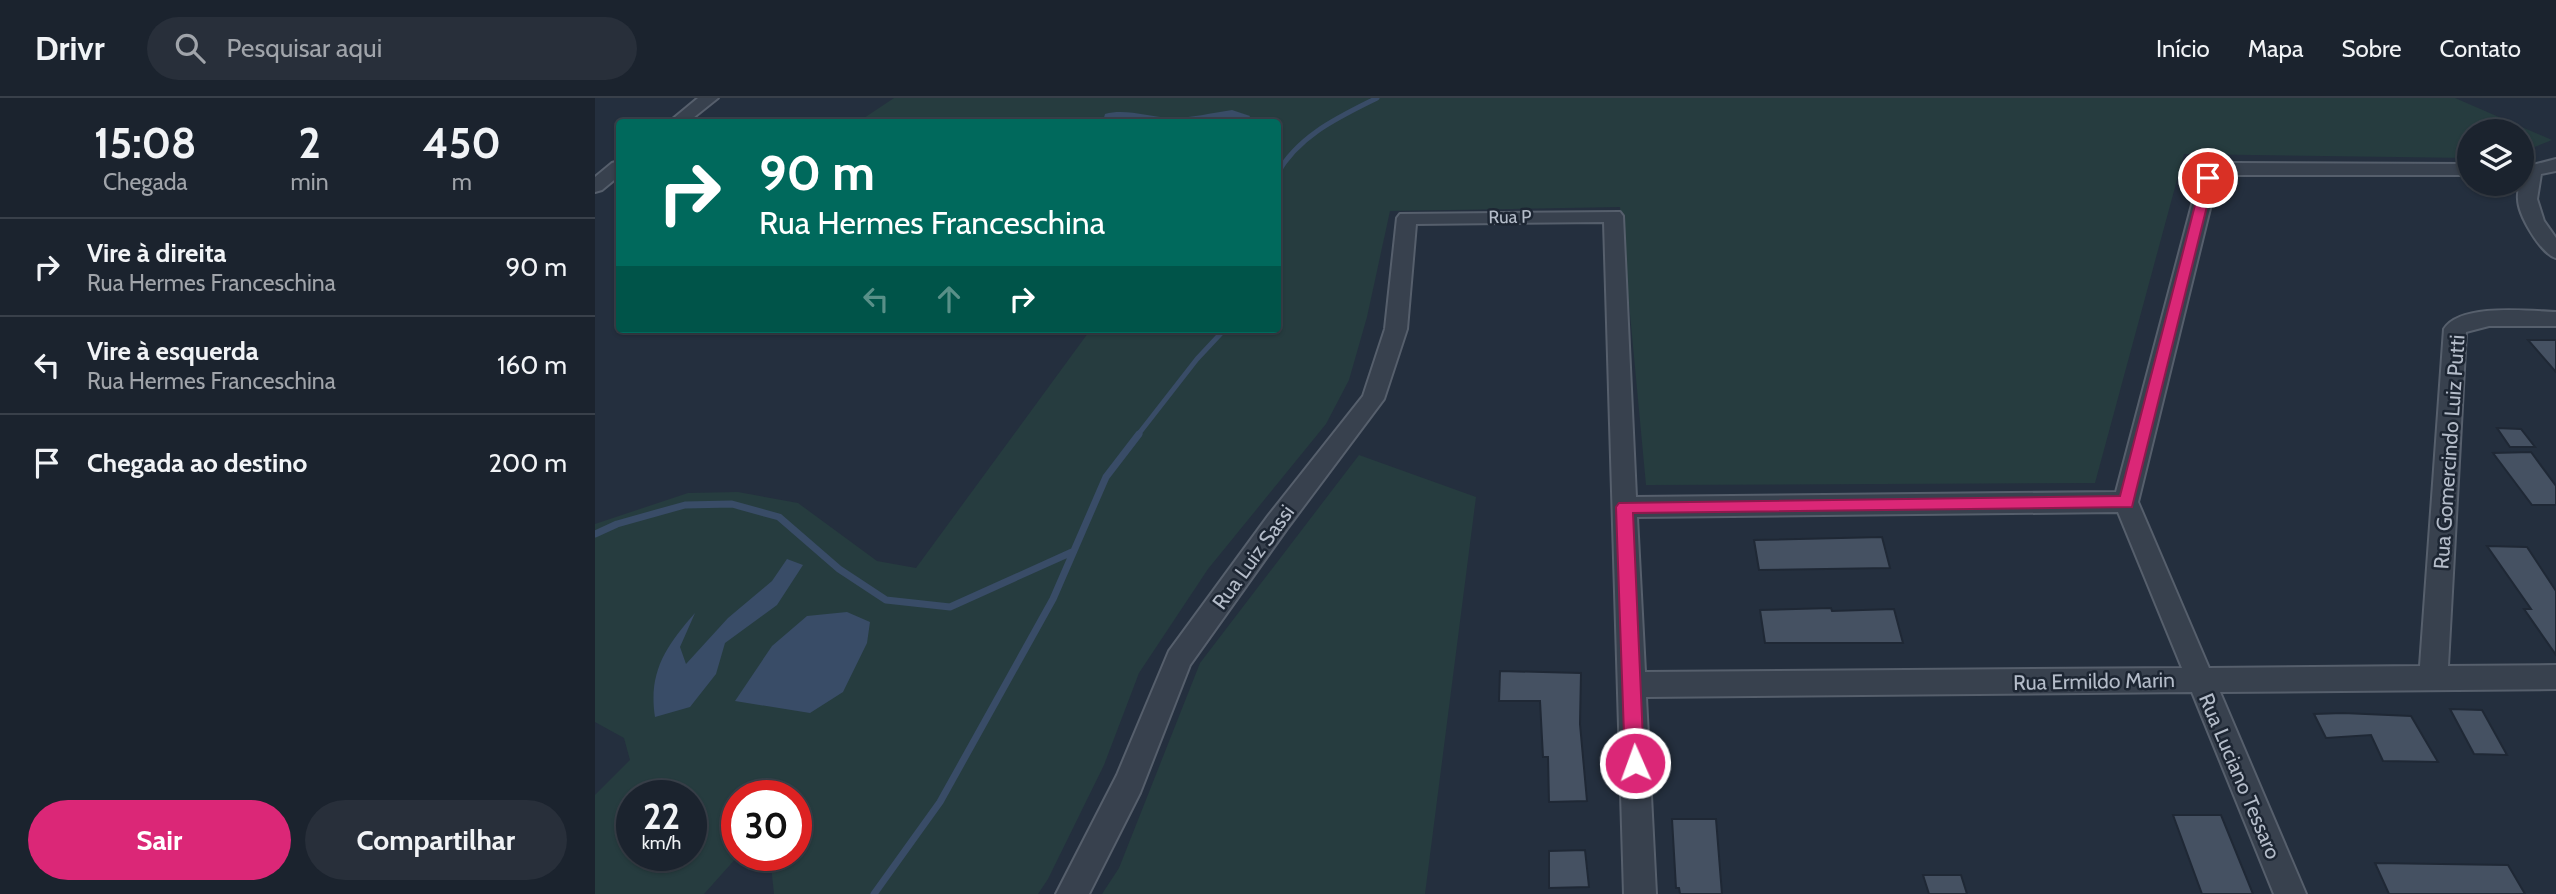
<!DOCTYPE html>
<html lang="pt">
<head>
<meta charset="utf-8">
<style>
  body { margin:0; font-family:Cabin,sans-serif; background:#282f3a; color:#f1f3f6; height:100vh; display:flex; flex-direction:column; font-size:26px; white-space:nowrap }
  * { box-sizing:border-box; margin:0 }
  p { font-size:23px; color:#a0a4aa }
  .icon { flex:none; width:38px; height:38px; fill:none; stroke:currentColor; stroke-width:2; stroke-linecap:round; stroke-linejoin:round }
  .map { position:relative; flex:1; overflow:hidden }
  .panel { display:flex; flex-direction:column; background:#1b232e; width:595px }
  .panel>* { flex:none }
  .guide { position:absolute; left:21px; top:21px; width:665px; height:214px; border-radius:7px; box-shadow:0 2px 5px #0004,0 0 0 2px #39404a; background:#00695c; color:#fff; overflow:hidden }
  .tools { position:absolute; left:1862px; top:21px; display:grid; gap:14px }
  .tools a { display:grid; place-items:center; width:77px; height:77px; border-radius:50%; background:#1b232e; box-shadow:0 2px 5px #0004,0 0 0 2px #39404a; font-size:35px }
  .speed { position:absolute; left:21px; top:682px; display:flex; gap:14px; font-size:35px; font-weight:700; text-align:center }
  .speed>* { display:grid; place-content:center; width:91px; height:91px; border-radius:50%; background:#1b232e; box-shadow:0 2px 5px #0004,0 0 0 2px #39404a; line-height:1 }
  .speed small { font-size:18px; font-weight:400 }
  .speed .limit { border:10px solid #d22; background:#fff; color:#111 }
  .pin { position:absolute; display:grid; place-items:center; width:60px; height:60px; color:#fff; margin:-30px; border:4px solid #fff; border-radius:50%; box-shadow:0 2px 7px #0007 }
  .me { position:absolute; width:77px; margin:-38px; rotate:358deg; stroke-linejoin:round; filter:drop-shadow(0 0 5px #0008) }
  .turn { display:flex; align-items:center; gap:24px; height:147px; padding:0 28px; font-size:32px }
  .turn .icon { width:91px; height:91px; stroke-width:2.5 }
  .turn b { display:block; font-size:49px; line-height:60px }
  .lanes { display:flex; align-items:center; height:66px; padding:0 28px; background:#0003; justify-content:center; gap:35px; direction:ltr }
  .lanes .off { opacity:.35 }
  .eta { display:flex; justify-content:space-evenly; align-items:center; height:119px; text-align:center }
  .eta b { font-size:42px; font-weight:700; line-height:49px }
  .cta { display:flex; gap:14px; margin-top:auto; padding:14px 28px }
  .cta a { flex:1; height:80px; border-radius:42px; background:#db2777; color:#fff; font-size:28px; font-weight:700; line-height:80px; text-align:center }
  .cta a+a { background:#282f3a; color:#f1f3f6 }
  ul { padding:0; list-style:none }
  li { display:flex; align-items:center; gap:21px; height:98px; padding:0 28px; border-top:2px solid #39404a }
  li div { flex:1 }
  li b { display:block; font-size:26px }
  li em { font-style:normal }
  header { display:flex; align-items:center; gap:42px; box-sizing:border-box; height:98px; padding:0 35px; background:#1b232e; border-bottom:2px solid #39404a }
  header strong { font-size:33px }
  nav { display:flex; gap:38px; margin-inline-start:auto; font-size:24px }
  .search { width:490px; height:63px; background:#282f3a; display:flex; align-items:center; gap:18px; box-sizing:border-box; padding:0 24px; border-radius:38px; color:#a0a4aa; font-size:26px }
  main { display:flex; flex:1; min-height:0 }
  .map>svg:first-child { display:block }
</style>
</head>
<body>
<header>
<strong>Drivr</strong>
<div class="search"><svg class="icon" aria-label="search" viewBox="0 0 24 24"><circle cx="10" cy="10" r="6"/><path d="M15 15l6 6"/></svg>Pesquisar aqui</div>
<nav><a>Início</a><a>Mapa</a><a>Sobre</a><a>Contato</a></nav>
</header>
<main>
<section class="panel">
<div class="eta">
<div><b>15:08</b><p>Chegada</p></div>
<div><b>2</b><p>min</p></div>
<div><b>450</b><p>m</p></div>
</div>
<ul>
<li><svg class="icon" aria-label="right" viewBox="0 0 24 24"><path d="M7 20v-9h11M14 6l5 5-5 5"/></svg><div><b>Vire à direita</b><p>Rua Hermes Franceschina</p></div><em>90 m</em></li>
<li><svg class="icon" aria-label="left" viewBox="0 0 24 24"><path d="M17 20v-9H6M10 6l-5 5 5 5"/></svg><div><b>Vire à esquerda</b><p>Rua Hermes Franceschina</p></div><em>160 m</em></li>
<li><svg class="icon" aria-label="arrive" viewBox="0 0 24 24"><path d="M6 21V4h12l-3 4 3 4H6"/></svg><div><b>Chegada ao destino</b></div><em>200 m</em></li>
</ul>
<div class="cta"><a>Sair</a><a>Compartilhar</a></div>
</section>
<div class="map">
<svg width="1961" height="796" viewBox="0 0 1961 796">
  <rect width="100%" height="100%" fill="#242f3e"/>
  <path fill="#263c3f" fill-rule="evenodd" d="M299,0H1860L1957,42L1927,54V33H1874V60L1589,56L1500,385L1051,387L1025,109L795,113L772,219L754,282L731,326L613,471L544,575L509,667L453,781L443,796H179L175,758H201V698H142L143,758L109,796H0V697L35,662L29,640L0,624V426L93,395L143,394L203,405L282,463L321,470L496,231H682V24H263ZM37,698H96V758H37Z
    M764,357L881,399L830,796H507L524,770L605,565Z"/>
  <path fill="#394c67" d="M637,12L655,18L652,24L508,23L510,16C530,10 554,19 576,20C596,20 617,15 637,12Z
    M192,461L208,467L182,507L130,545L121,576L95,609L60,619C53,574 71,548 100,515L85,549L91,566L133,520L177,483Z
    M252,514L275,524L272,545L248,594L215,615L140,603L177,548L212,518Z"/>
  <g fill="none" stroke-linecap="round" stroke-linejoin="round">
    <path stroke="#394c67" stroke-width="5" d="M682,76C704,37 744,19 782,0
      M542,338L602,261L630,231"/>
    <path stroke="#394c67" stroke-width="7" d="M0,436L22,426L90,407L137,406L184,419L244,471L291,502L355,509L477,454
      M279,796L345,704L458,501L511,379L544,336"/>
  </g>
  <path fill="#455162" stroke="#1f2835" stroke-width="2" d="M1933,242H1961V274Z
    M1902,330L1926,331L1940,349H1915Z
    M1936,354L1961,388V407H1937L1898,355Z
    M1287,439L1295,470L1164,472L1159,442Z
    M1892,448L1932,449L1961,493V557L1929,511H1936Z
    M1236,510L1237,513L1299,511L1308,545H1170L1165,512Z
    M905,573L986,575L985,626L992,703L954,704L953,659H948L945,603H904Z
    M1855,611L1887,612L1912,657L1879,656Z
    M1748,615L1816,618L1843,664L1788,663L1776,637L1731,640L1719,616Z
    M1578,717H1626L1658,796H1607Z
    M1077,721H1121L1127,796H1085L1084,790H1081Z
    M990,752L994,789L954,790V753Z
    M1780,765L1913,767L1930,796H1794Z
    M1328,777H1366L1372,796H1334Z"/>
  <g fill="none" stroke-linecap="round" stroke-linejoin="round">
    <defs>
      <path id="street" d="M103,0H123L93,24H74Z
        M1961,61V73L1946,76L1942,101L1949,123L1961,140V160C1946,156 1923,117 1923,101C1922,94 1927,75 1930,69Z
        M24,63V78L7,92L0,94V79L17,65Z
        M1639,65L1874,66V77H1639L1626,78L1622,82L1543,404L1614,570L1825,568L1849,231C1865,205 1934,213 1961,214V228H1894L1871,234L1853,568L1961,567V591L1625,594L1711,796H1679L1597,594L1051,599L1061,796H1029L1009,124L821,126L812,231L789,301L691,432L595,567L545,695L494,796H461L522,677L574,553L673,418L768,298L790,231L802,120L805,116L1025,114L1028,118L1041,399L1521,394L1604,80L1614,69ZM1523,414L1587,570L1050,574L1042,419Z"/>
    </defs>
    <use href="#street" stroke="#565f6c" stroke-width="4"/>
    <use href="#street" fill="#38414e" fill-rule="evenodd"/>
  </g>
  <path fill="#db2777" stroke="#8e194d" stroke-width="2" d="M1613,77L1619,80L1537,409L1038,415L1049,665L1046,672L1040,674L1033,672L1030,665L1021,409L1024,405L1525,398L1607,80Z"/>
  <g text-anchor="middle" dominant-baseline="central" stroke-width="5" stroke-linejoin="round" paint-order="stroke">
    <g font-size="18" fill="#b4bcc9" stroke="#1d2633">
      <text transform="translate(915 119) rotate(-1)">Rua P</text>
    </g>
    <g font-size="21" fill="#b4bcc9" stroke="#1d2633">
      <text transform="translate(1854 354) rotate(-86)">Rua Gomercindo Luiz Putti</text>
      <text transform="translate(658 459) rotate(-54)">Rua Luiz Sassi</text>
      <text transform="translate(1499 583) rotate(-1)">Rua Ermildo Marin</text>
      <text transform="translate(1645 678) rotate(67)">Rua Luciano Tessaro</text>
    </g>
  </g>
</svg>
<div class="tools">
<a><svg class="icon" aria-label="layers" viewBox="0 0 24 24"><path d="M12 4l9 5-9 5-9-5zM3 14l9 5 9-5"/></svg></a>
</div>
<div class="speed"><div>22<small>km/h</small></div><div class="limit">30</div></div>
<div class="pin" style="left:1613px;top:80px;background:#d93025"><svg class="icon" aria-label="arrive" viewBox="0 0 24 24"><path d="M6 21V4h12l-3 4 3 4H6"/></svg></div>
<svg class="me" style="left:1040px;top:665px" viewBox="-20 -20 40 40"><circle r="17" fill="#db2777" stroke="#fff" stroke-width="3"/><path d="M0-11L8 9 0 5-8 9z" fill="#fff"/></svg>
<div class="guide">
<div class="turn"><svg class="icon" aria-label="right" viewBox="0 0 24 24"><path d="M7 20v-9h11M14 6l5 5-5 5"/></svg><div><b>90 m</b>Rua Hermes Franceschina</div></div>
<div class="lanes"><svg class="icon off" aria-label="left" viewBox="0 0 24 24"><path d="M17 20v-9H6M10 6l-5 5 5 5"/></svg><svg class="icon off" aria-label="ahead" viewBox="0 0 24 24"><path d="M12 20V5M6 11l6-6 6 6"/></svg><svg class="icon" aria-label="right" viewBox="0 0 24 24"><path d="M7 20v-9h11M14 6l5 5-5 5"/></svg></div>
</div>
</div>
</main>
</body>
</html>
